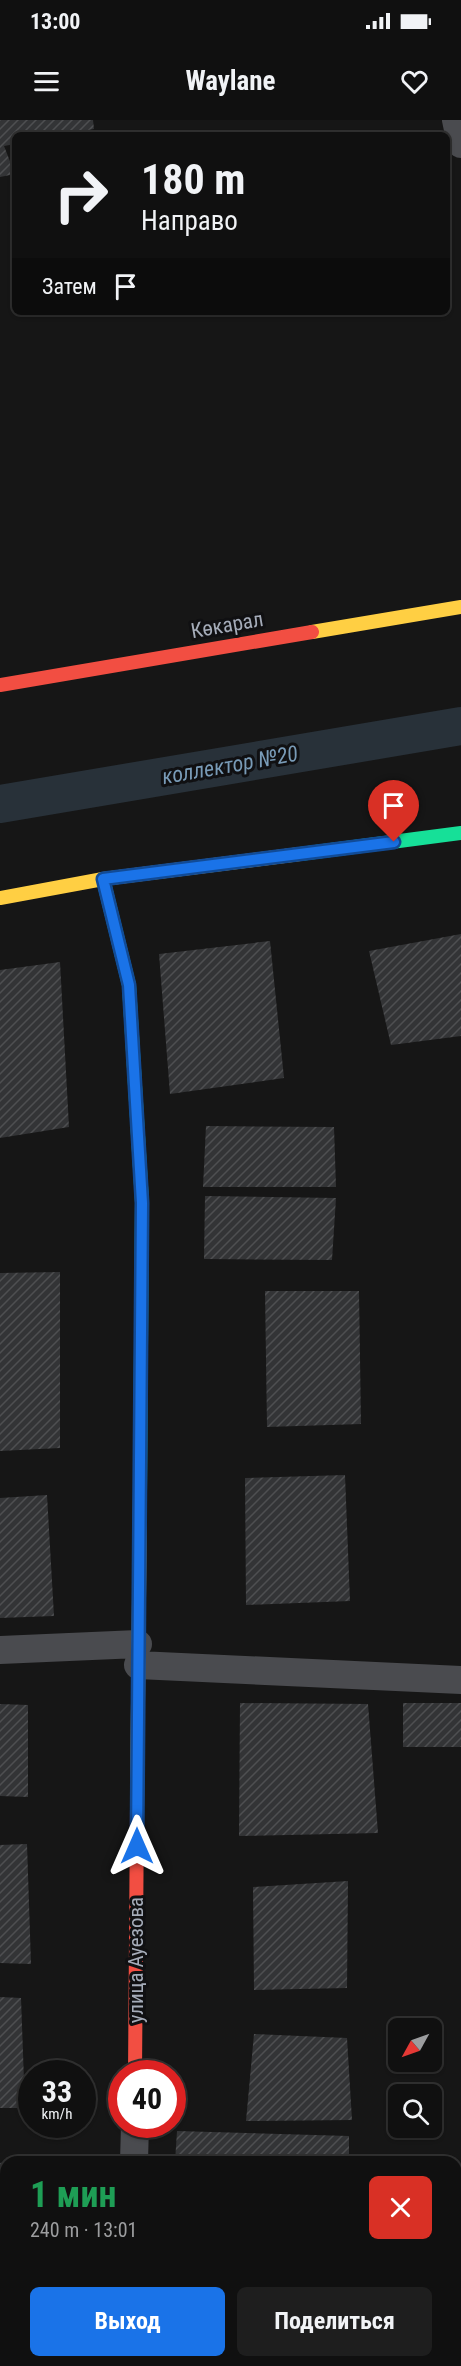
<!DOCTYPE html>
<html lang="ru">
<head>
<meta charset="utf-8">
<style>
  body { margin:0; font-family:"Roboto Condensed",sans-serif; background:#1e1e1e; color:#f1f3f6; height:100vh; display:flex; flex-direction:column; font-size:22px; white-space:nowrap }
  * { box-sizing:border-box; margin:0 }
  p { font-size:20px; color:#9c9d9f }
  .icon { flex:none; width:33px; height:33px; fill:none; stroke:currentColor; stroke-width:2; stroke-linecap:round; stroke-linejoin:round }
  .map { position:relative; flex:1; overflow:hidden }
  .panel { position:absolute; left:0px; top:2036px; width:462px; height:212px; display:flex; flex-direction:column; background:#101010; border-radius:18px 18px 0 0; box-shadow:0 2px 4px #0004,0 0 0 2px #303030 }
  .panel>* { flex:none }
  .banner { position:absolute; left:12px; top:12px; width:438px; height:183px; border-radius:9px; box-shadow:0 2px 4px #0004,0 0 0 2px #303030; background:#101010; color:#f1f3f6; overflow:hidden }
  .needle { width:39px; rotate:230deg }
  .fabs { position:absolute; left:388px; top:1898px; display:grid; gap:12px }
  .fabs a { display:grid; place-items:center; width:54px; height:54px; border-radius:9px; background:#101010; box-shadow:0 2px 4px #0004,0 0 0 2px #303030; font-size:30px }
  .speed { position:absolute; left:18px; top:1940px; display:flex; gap:12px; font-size:30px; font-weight:700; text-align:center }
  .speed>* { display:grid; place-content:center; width:78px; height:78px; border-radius:50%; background:#101010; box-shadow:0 2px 4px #0004,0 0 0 2px #303030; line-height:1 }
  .speed small { font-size:15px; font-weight:400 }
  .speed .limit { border:9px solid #d22; background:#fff; color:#111 }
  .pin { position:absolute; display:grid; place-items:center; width:51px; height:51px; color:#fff; margin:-62px -26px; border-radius:50% 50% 50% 0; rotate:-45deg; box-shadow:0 0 6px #0007 }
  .pin .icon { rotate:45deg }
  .me { position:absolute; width:66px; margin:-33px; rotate:0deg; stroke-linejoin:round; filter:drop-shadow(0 0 4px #0008) }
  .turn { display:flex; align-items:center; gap:21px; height:126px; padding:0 30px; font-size:27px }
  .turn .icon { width:78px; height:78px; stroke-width:2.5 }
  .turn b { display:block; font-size:42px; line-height:51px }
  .then { display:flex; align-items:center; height:57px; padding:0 30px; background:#0003; gap:12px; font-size:22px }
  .round { display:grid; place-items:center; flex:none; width:63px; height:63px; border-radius:9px; background:#1e1e1e }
  .overview { display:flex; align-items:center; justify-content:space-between; height:102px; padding:0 30px }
  h1 { font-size:36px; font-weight:700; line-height:45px; color:#1e9e55 }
  .button { display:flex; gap:12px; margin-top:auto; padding:12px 30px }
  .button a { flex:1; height:69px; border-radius:9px; background:#1a73e8; color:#fff; font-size:24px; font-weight:700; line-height:69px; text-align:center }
  .button a+a { background:#1e1e1e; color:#f1f3f6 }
  .status { display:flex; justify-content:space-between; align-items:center; height:42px; padding:0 30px; background:#101010; direction:ltr }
  .status svg { height:16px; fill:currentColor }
  header { display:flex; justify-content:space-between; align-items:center; height:78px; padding:0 30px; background:#101010; font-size:27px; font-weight:700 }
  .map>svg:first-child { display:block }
</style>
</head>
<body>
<div class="status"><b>13:00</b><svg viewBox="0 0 49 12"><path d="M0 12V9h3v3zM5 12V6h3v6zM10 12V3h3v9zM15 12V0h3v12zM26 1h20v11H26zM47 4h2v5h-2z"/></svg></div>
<header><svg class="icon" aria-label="menu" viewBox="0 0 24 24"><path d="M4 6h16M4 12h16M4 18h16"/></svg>Waylane<svg class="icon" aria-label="heart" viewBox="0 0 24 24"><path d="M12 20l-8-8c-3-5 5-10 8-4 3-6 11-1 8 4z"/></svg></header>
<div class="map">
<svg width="461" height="2246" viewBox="0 0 461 2246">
  <defs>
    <pattern id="building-hatch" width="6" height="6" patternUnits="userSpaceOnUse" patternTransform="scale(1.5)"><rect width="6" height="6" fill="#333436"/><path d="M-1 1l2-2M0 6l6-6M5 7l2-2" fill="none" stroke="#4e4f51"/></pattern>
  </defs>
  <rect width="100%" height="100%" fill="#161616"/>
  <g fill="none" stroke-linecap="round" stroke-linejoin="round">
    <path stroke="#283139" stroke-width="38" d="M0,684L461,606"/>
  </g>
  <path fill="url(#building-hatch)" d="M0,0H93L94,9L61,15H15V24L4,26L15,54L0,57Z
    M461,814V916L391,925L369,831Z
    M270,821L284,958L170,974L159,834Z
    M60,842L69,1007L0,1018V850Z
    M206,1006L334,1007L336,1067H203Z
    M205,1076L336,1078L332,1140L204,1139Z
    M60,1152V1328L0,1331V1153Z
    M265,1171H359L361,1304L267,1307Z
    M345,1355L350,1481L246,1485L245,1358Z
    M47,1375L54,1496L0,1498V1378Z
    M240,1583L368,1584L378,1713L239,1716Z
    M403,1583H461V1627H403Z
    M0,1584L28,1585V1677L0,1676Z
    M27,1724L31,1844L0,1843V1725Z
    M348,1761L347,1868L254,1870L253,1767Z
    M0,1877L21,1878L25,1988H0Z
    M254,1914L347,1918L352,2000L246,2001Z
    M177,2011L349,2016V2042H175Z
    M6,2042V2143H0V2043Z
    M6,2163V2237L0,2238V2164Z"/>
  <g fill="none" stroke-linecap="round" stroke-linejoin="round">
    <path stroke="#4b4d51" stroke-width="4" stroke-dasharray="3 4.5" stroke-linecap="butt" d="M456,2169L461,2170"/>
    <path stroke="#4a4b4f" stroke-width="28" d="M456,0L461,24
      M0,1530L138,1524
      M138,1545L461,1560
      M134,2042L135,2004
      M133,2246V2241"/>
    <path stroke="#16e098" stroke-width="14" d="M300,734L461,713
      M103,759L129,865L142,1082L140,1374"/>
    <path stroke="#ffcf43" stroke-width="14" d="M312,512L461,487
      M0,778L103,759L300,734
      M137,1688L140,1374"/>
    <path stroke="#f24e42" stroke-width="14" d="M0,565L312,512
      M135,1953L137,1688"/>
  </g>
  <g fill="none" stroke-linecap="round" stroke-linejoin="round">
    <defs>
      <path id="route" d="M137,1726L142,1083L129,865L103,759L394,722"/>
    </defs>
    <use href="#route" stroke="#114b97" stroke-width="15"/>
    <use href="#route" stroke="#1a73e8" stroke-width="10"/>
  </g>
  <g text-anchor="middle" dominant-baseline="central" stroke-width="6" stroke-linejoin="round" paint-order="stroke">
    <g font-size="21" fill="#a5acb9" stroke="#101012">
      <text transform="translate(227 505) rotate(-10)">Көкарал</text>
      <text transform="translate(136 1840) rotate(-90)">улица Ауезова</text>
    </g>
    <g font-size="22" font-style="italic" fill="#799bb7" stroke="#101012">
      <text transform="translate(230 645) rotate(-10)">коллектор №20</text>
    </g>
  </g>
</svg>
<div class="fabs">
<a><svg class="needle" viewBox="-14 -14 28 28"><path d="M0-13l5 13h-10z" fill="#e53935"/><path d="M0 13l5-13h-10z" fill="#9c9d9f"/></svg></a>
<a><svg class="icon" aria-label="search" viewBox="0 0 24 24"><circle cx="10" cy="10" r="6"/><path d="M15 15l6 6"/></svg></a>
</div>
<div class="speed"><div>33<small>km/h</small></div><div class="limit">40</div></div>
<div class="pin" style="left:394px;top:722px;background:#d93025"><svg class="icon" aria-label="arrive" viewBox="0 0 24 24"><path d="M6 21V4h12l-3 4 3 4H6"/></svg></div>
<svg class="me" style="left:137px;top:1726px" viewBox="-20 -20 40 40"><path d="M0-17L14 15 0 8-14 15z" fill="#1a73e8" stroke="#fff" stroke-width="4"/></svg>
<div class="banner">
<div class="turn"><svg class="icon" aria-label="right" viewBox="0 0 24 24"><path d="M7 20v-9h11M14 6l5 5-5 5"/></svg><div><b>180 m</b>Направо</div></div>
<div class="then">Затем<svg class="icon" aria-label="arrive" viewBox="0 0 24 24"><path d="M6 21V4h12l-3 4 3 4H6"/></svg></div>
</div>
<section class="panel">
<div class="overview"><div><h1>1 мин</h1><p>240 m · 13:01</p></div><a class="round" style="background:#d93025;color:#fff"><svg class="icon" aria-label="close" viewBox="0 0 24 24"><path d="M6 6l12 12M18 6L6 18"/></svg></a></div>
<div class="button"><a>Выход</a><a>Поделиться</a></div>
</section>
</div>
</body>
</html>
